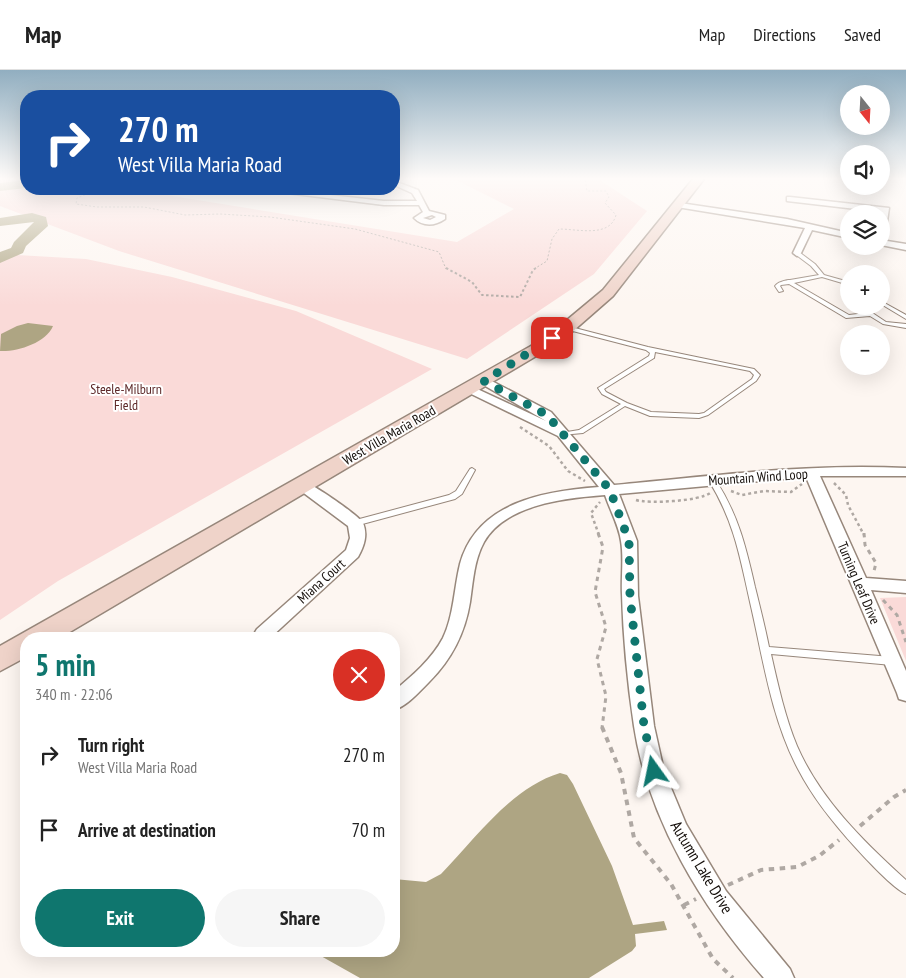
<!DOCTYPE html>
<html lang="en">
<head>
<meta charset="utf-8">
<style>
  body { margin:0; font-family:"PT Sans Narrow",sans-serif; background:#f6f6f6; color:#222; height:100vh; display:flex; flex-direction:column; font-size:19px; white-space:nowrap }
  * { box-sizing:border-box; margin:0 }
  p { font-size:16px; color:#767676 }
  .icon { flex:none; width:28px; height:28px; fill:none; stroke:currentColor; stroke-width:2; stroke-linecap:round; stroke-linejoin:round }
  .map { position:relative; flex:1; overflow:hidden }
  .sheet { position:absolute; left:20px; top:562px; width:380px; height:325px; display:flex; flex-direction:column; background:#fff; border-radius:20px; box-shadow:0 5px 20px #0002 }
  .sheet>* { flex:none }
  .hud { position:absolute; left:20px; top:20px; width:380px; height:105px; border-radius:20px; box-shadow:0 5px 20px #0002; background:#1a4fa0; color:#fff; overflow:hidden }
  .needle { width:32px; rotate:162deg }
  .buttons { position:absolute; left:840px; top:15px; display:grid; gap:10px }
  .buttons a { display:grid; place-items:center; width:50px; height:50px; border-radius:50%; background:#fff; box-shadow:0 5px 20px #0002; font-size:25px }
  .pin { position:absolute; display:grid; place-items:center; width:42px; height:42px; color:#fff; margin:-21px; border-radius:10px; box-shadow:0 2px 8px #0006 }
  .me { position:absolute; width:55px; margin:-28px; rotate:348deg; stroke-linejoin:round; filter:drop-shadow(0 0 4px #0008) }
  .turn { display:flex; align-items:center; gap:18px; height:105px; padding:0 15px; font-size:22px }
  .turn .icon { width:65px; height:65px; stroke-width:2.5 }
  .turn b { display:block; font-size:35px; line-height:42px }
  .round { display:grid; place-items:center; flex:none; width:52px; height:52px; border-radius:26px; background:#f6f6f6 }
  .overview { display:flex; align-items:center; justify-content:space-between; height:85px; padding:0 15px }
  h1 { font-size:30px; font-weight:700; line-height:38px; color:#0f766e }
  .primary-button { display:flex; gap:10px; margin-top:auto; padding:10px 15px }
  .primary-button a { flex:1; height:58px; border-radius:30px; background:#0f766e; color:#fff; font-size:20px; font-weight:700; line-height:58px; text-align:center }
  .primary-button a+a { background:#f6f6f6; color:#222 }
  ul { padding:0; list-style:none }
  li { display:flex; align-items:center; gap:15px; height:75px; padding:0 15px }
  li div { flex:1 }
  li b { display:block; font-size:19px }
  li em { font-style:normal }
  header { display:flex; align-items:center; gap:30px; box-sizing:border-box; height:70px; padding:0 25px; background:#fff; border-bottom:1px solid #e0e0e0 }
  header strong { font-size:24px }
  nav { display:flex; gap:28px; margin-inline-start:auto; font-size:18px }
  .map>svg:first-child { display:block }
</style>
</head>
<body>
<header>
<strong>Map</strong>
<nav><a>Map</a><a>Directions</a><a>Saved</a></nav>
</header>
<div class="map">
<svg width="906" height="908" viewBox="0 0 906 908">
  <rect width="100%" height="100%" fill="#fdf6f1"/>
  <path fill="#fadad8" d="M0,109H26V119H147L148,122L457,172L514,139L454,109H598L647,141L594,204L467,289L119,181L0,136Z
    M0,184L86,189L172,207L296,241L432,299L58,511L0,550Z
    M906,527V591L880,528Z"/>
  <path fill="#aea583" d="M28,253L53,256C46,273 17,282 0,281L1,264L17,256Z
    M560,703L567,705L573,714L612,796L633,855L664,851L667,860L635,864L636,876L632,881L589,908H360L312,881H394V809L426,812L441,804C476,768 511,718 560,703Z"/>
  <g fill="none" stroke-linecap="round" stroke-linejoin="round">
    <path fill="#aea583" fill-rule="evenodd" d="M26,110V118L0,121V113Z
      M32,143L46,147L48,156L26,176L23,183L0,193V182L11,178L14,172L34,152L0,156V148Z"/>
    <defs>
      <path id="lane" d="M795,182H799L815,194L824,205L849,212V215L822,207L794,213L849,245L866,243L856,236H862L886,252L906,254V258L883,254L870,246L846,248L789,214L781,215L780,216L783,221L779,222L775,216C778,212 784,211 788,210H790L819,205L811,196L795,184Z
        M881,231L906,245V249L881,234Z
        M567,256L648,277L754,299L760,305L756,311L708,345L699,348L650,346L625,336L583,363L561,365L560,364L561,363L579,360L621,334L602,324L598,318L649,286L650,283L646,280L565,259L564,258ZM655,282L750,301L754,305L752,309L704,343L699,344L651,342L627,333L606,322L604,319L654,288Z
        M472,398L475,400L462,424L455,429L355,456L351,453L352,451L449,425L456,421L470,399Z
        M711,409H715C738,444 746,477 755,517C760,537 765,557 769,577L892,587L895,588L897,591L895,594L892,595L771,584C778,615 785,647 797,676C820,729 864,772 906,810V824C894,819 866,789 856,778C834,754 813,728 798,699C771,648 763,588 750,532C740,487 734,451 709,411Z"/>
      <path id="street" d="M394,111L418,120L429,141L445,145V149C435,156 423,157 414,148L423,142L419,135H384L254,119H276L384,131H417L412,123L394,115ZM432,145L436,147L430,150L423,148Z
        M790,127L889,138L885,165L881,167L882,142L787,131V127Z
        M680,133L787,149L849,163V168L812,160L801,183L797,186L793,183L805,158L677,137L676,135Z
        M881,170L906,174V180L881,175Z
        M484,307L551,342L614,415C711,406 809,393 906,398V406H820L866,508L906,511V523L871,520L906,601V631L899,629L897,623L806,407L619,424L637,471L638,526L654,656L664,701L686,754L726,821L790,899L794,908H764C702,838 648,749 634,656C628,616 623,565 622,524C621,507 624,488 621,471C619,456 610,440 605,425C566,428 506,434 484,472C474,490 473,512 470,532C465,563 452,589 429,612C419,622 407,636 394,640V621C412,606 432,589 443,568C454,545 454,518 460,494C477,432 544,421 599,417L558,366L463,320L465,317H473L546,351L480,313L478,311Z
        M302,411C312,413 358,445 363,453C368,465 364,476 358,487L269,569H257L254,564L257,559L346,480L350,468L348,456L297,418L295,415Z"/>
      <path id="secondary" d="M693,109H704L613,226L573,261L543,282L58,569H26V587L0,601V576L531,276L561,255L603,220Z"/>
    </defs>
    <use href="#lane" stroke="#97877b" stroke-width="2"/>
    <use href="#street" stroke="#97877b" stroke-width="3"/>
    <use href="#secondary" stroke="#97877b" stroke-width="3"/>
    <path stroke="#afa8a3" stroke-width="1" stroke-dasharray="2 2" stroke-linecap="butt" d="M100,119L77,128L76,134L97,137H144L185,145L220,144L270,147L355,159L439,182L446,199
      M534,199L547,191L552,169L559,159C578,159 610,168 616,145L605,133L609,127L606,121H587L585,109"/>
    <path stroke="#afa8a3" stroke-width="2" stroke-dasharray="2.5 2.5" stroke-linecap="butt" d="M446,198L472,212L482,225L520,227L533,200L536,198"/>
    <path stroke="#afa8a3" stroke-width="2.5" stroke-dasharray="3 3" stroke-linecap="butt" d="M520,357L549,376L568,401L585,411
      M834,413L846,425L848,435L864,465
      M731,421L742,425L764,421L791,422L802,414
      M636,430C649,434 700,431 710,423
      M599,465L591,443L600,432"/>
    <path stroke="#afa8a3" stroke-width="3" stroke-dasharray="4.5 4.5" stroke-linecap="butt" d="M598,463L603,477L595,522L606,557L597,589L606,626L602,658
      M864,463L865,475L876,493L874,501
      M883,530L897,545L906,572"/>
    <path stroke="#afa8a3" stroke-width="4" stroke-dasharray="5.5 5.5" stroke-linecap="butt" d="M602,657L621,703L634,768L671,814L713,889L733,908
      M860,756L894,727L906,720
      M728,815L761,800L797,797L819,786L839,770
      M684,835L696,829"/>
    <use href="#lane" fill="#fff" fill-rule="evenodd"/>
    <use href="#street" fill="#fff" fill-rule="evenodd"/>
    <use href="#secondary" fill="#efd3c9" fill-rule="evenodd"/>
  </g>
  <linearGradient id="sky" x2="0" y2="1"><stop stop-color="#91aec0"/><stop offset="0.46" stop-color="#fefbf9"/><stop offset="1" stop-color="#fefbf9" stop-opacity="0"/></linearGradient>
  <rect width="906" height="236" fill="url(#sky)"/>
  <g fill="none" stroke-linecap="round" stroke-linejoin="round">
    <path stroke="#0f766e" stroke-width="9" stroke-dasharray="0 16.2" d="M552,268L484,311L547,345L610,420L629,471L630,526L634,563L644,656L654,701"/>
  </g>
  <g text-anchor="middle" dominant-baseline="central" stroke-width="4" stroke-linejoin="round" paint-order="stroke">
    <g font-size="14" fill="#5d2929" stroke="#fff">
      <text x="126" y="319">Steele-Milburn<tspan x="126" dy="16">Field</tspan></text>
    </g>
    <g font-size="14" fill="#140e0a" stroke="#fff">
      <text transform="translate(389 365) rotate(-30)">West Villa Maria Road</text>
      <text transform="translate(758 407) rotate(-4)">Mountain Wind Loop</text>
      <text transform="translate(321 511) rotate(-42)">Miana Court</text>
      <text transform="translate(859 513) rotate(67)">Turning Leaf Drive</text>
    </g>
    <g font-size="16" fill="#140e0a" stroke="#fff">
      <text transform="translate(702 797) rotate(59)">Autumn Lake Drive</text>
    </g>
  </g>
</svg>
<div class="buttons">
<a><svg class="needle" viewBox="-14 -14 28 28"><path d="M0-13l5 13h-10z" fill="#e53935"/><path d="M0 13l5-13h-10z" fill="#767676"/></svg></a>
<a><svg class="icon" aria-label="sound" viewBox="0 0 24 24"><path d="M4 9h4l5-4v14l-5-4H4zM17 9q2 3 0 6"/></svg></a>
<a><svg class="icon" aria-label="layers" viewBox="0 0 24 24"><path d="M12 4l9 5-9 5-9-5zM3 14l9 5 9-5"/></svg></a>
<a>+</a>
<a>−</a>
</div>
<div class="pin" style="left:552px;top:268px;background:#d93025"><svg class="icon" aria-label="arrive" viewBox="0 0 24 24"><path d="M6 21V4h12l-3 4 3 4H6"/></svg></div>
<svg class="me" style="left:654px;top:701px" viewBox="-20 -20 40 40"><path d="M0-17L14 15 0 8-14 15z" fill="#0f766e" stroke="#fff" stroke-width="4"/></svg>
<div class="hud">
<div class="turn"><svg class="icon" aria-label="right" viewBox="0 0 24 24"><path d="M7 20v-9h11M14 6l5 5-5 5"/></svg><div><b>270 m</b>West Villa Maria Road</div></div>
</div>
<section class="sheet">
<div class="overview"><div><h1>5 min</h1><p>340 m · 22:06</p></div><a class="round" style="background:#d93025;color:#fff"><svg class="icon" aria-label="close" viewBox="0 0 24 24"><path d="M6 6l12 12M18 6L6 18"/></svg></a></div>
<ul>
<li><svg class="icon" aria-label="right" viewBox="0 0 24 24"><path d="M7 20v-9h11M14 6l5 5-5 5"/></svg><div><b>Turn right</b><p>West Villa Maria Road</p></div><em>270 m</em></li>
<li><svg class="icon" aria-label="arrive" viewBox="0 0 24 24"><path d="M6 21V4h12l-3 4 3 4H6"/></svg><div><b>Arrive at destination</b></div><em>70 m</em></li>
</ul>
<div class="primary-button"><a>Exit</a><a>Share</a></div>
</section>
</div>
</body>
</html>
